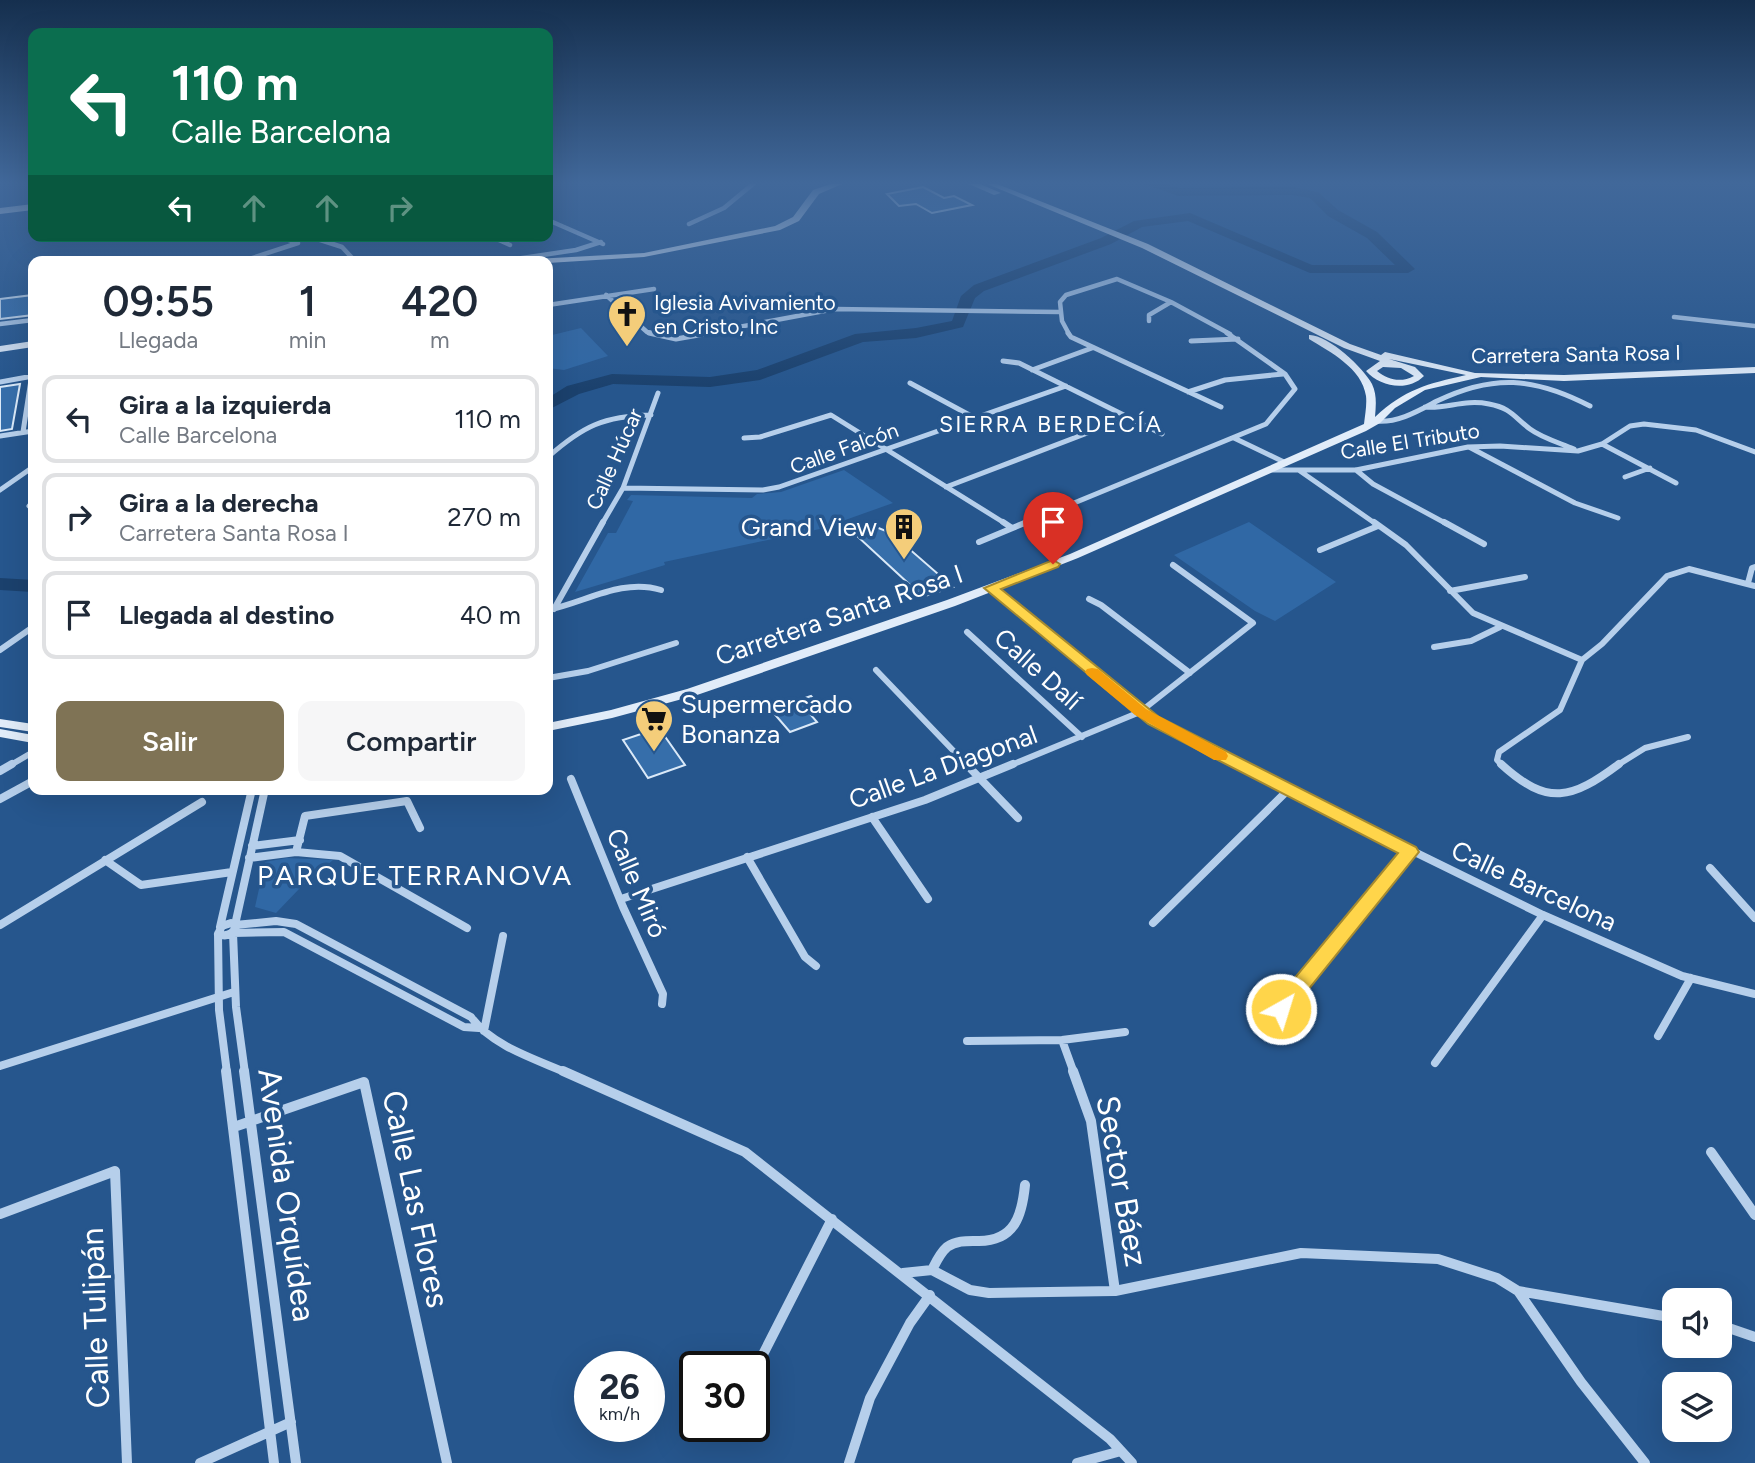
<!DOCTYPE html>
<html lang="es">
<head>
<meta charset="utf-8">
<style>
  body { margin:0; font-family:Figtree,sans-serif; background:#f6f6f7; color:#1f2937; height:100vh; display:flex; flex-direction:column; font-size:26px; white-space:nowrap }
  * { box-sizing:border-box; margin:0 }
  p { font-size:23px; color:#747a83 }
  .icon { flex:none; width:38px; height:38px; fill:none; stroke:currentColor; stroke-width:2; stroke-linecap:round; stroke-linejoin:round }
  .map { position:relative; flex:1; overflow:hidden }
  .sheet { position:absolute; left:28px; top:256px; width:525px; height:539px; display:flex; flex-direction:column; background:#fff; border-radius:14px; box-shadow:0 7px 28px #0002 }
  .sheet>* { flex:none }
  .top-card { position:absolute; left:28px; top:28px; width:525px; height:214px; border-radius:14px; box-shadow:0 7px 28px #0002; background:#0b6e4f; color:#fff; overflow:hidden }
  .controls { position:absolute; left:1662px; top:1288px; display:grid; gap:14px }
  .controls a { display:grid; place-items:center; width:70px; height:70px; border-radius:14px; background:#fff; box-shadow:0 7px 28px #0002; font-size:35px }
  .speed { position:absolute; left:574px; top:1351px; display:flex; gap:14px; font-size:35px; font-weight:700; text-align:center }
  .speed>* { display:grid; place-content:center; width:91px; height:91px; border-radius:50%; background:#fff; box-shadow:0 7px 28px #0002; line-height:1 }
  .speed small { font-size:18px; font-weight:400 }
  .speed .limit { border:4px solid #111; border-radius:10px; background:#fff; color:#111 }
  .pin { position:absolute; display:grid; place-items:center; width:60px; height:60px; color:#fff; margin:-72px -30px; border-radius:50% 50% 50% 0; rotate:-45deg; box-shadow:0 0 7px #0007 }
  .pin .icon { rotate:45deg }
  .me { position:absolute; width:77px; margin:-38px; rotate:39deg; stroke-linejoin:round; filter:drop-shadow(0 0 5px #0008) }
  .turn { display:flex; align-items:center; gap:24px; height:147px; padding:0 28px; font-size:32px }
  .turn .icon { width:91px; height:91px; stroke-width:2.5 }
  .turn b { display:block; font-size:49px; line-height:60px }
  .lanes { display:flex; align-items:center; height:66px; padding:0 28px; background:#0003; justify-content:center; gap:35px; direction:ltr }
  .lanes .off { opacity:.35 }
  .eta { display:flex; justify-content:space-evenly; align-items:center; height:119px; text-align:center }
  .eta b { font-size:42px; font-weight:600; line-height:49px }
  .button { display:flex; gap:14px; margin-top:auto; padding:14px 28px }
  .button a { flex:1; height:80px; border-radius:14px; background:#7f7355; color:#fff; font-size:28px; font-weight:600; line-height:80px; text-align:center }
  .button a+a { background:#f6f6f7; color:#1f2937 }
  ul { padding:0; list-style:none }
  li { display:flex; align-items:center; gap:21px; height:88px; margin:0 14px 10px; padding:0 14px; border:4px solid #e0e1e3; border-radius:14px }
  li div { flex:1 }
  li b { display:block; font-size:26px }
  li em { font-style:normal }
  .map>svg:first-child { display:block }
</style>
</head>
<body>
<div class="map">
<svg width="1755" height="1463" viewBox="0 0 1755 1463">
  <rect width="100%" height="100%" fill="#26568d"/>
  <path fill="#3068a5" d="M581,328L608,356L564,370L548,368V336Z
    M844,470L893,503L820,529L664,562L665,565L575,592L608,533H616L633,501L627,500L631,495L752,498L757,494L781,492Z
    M1249,522L1336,582L1275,621L1255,611L1174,555Z
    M287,858L333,860L299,889L276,913L255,907L265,862Z"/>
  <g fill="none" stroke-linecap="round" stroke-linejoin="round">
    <path fill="#1b416d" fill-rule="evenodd" d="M1145,184H1165L1179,188L1292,187L1318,192L1338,210L1377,232L1415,269L1408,273H1310L1188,221L1142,227L1111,244L984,291L975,298L963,327L916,338L863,342L760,380L710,387L613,384L579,394L548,410V398L567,386L612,374L710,377L757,370L855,334L916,328L952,321L961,296L974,285L1101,238L1134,221L1190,213L1312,265H1395L1367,238L1328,216L1310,198L1292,195L1178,196Z
      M0,578L33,580V592L0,590Z"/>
  </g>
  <path fill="#366eaa" stroke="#dae9f8" stroke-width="2" d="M923,187L944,198L954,196L972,205L932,213L916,204L899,206L887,194Z
    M33,295V315L0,319V299Z
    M20,384L12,429L0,431V387Z
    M876,527L891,533L953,587L925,596L921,595L857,536L860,535L857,533Z
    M811,696L823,709L810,714L817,722L790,732L771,710Z
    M659,728L685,765L648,778L623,740Z"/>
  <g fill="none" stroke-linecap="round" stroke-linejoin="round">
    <path stroke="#b6cfeb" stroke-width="4.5" d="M548,220L603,244
      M689,224L724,208L753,184
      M308,236L342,247L355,261
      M490,236L510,245
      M243,261L298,243L277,236
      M399,261L405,260
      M502,261L576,250L601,242
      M606,295L647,332L657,334
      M548,305L654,289
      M1674,317L1755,326
      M1149,321V315L1171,302
      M0,324L33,320
      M701,334L835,309L1060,312
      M1069,334L1062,321L1060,302L1066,295L1117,279L1171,302L1230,334"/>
    <path stroke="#b6cfeb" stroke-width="5" d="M649,333L676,339L710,333
      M1068,333L1071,337L1221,407
      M1191,341L1238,339
      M1003,361L1019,363L1162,434
      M1032,370L1092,348
      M0,382L33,376
      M910,383L975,418
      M1188,392L1225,380L1283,374
      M1425,407C1447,409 1464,399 1489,404C1511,408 1514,417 1530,429C1542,438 1560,443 1574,449
      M1376,421C1398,423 1418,411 1437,401C1493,374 1534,377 1590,406
      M23,432L33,367
      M0,436L33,431
      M744,438L760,437L831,415L1006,524
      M1234,438L1286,463
      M1602,444L1676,483
      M1469,447L1575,503L1618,518
      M548,457C583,426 604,416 651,415
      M1269,470H1356L1468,447L1500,446L1578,451L1602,444L1630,426L1644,424L1696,430L1755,452
      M1356,470L1373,484L1447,524
      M1300,471L1376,524
      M1625,477L1650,468
      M946,487L1129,417
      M623,488L763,490L779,487L1066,386
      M0,490L33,467
      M29,506L33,502
      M602,524L623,488L658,393
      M1023,524L1266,424L1295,389L1285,374L1227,333"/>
    <path stroke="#b6cfeb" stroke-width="6" d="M1003,522L1012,528
      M1374,522L1406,545L1473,613L1582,660L1560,710L1499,752L1497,760L1503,766
      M1444,522L1484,544
      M979,542L1027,522
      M1320,550L1378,526
      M1748,583L1752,568L1755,567
      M991,588L1140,712L1239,766
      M1450,591L1525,577
      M1089,599L1101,605L1190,673
      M554,609L603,522
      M548,610C586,602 622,578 661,590
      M967,632L1082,737
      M1434,647L1471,641L1500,627
      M0,650L33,627
      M1582,660L1602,644L1667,576L1689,569L1755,586
      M876,670L968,766
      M548,678L588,671L676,643
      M9,766L33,752
      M1009,766L1140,712L1253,623L1173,565
      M1616,766L1645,748L1688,737"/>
    <path stroke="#b6cfeb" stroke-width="8" d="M966,764L1018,818
      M1235,764L1543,915L1682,976L1755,994
      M1501,764C1548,807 1572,799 1619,764
      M0,771L12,764
      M571,779L623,907L663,994L662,1004
      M265,789L235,925L276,921L296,924L471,1017C492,1046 535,1059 567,1073
      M0,799L33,781
      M872,817L928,899
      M252,846L300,840
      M296,852L305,816L407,801L420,828
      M747,857L805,957L816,966
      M249,858L296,852L340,856L467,928
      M105,860L141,885L232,872
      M1710,868L1755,918
      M621,899L925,800L1013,764
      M231,923L236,927C232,935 226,937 218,934L222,926Z
      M1153,923L1287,791
      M0,925L202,802
      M220,927L252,789
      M218,934L219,1010L227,1073
      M1281,1009L1410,852
      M484,1031L503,936
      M1658,1036L1691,978
      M1062,1040L1074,1073
      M967,1041L1062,1040L1125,1032
      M1435,1063L1543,915
      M0,1066L234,992
      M245,1073L236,1007L233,933L284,932L464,1027L479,1028"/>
    <path stroke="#b6cfeb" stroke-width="10" d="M226,1071L274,1463
      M244,1071L296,1463
      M563,1071L745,1152L1110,1439L1132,1463
      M1073,1071L1091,1121L1115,1291
      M234,1127L364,1082L447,1463
      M1711,1152L1755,1215
      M0,1214L115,1171L127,1463
      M932,1270C936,1262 940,1253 947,1247C957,1240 968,1241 979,1241C1015,1241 1022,1215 1025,1185
      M903,1273L932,1270L970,1290L989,1293L1115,1291L1301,1253L1438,1259L1497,1278L1518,1291L1581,1382L1645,1463
      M1518,1291L1675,1318
      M1720,1325L1755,1337
      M754,1372L832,1219
      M200,1463L291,1422
      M849,1463L870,1398L910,1323L930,1295
      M1077,1463L1121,1451"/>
    <path fill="#e1ecf9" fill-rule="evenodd" d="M831,184H842L819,194L799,221L780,230L644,257L548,263V261H531L535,259L644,253L775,226L793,217L813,190Z
      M969,184H980L1001,193L994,195Z
      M987,184H997L1148,244L1350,344L1381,355L1385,352L1475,373L1564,375L1755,367V373L1564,381L1481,377L1425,390L1395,408L1380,423L1366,431L1078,558L955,606L697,695L612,718L548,731V723L611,710L687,689L947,600L1070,554L1364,424C1365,415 1367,405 1366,396C1362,368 1330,352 1309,339V335C1327,334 1364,368 1372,384C1377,395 1376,405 1375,417C1405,389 1427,384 1466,375L1389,359L1415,367L1424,376C1408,392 1380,387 1366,371L1380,361L1344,348L1142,248ZM1383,367L1401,368L1414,376C1401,383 1388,380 1377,371Z
      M33,341V347L0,352V346Z
      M0,719L33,724V732L0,727Z
      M0,729L33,735V743L0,737Z"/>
    <path fill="#fff" fill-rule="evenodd" d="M33,204V210L0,214V208Z"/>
  </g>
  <linearGradient id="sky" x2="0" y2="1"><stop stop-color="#152f4e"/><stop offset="0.47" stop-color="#41689a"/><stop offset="1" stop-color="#41689a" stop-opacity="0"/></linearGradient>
  <rect width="1755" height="389" fill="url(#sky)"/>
  <path fill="#ffd54a" stroke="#a68a30" stroke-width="2" d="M1053,560L1060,564L1058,567L1001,589L1159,717L1416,847L1419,852L1288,1015L1281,1017L1274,1015L1271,1009L1274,1003L1398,853L1148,724L984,588Z"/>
  <path fill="#f59e0b" d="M1092,668L1098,669L1146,709L1226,752L1228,756L1226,760H1214L1135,715L1087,675L1085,672L1087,669Z"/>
  <defs>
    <symbol id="church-pin" viewBox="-11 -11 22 30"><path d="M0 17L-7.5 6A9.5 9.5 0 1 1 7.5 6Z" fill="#f4cd7a" stroke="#26568d"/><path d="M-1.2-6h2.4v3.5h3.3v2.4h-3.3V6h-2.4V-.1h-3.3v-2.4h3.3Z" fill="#111"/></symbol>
    <symbol id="building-pin" viewBox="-11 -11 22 30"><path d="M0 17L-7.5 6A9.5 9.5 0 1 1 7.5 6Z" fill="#f4cd7a" stroke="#26568d"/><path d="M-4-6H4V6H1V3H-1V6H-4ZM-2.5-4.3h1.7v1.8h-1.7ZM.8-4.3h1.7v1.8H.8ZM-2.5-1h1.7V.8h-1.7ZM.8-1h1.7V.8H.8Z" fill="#111"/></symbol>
    <symbol id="supermarket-pin" viewBox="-11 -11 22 30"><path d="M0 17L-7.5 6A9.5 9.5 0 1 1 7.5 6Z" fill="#f4cd7a" stroke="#26568d"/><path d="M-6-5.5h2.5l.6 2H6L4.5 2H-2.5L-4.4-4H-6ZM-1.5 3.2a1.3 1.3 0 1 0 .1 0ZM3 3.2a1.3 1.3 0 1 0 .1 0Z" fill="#111"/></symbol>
  </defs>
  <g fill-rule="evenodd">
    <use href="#church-pin" x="605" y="292" width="44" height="60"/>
    <use href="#building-pin" x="882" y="505" width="44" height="60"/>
    <use href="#supermarket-pin" x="632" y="697" width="44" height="60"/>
  </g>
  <g text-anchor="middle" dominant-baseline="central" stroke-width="7" stroke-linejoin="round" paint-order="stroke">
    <g font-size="21" fill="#fff" stroke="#26568d" text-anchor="start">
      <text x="654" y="302">Iglesia Avivamiento<tspan x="654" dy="24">en Cristo, Inc</tspan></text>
    </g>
    <g font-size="21" fill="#fff" stroke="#26568d">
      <text transform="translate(1576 354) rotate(-1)">Carretera Santa Rosa I</text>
      <text transform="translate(1410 441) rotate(-9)">Calle El Tributo</text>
      <text transform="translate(844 448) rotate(-20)">Calle Falcón</text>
      <text transform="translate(614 459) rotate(-66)">Calle Húcar</text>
    </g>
    <g font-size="23" letter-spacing="2" fill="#fff" stroke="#26568d">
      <text x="1051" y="424">SIERRA BERDECÍA</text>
    </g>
    <g font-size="26" fill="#fff" stroke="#26568d" text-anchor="end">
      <text x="877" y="527">Grand View</text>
      <text x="681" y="704" text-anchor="start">Supermercado<tspan x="681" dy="30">Bonanza</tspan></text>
    </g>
    <g font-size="26" fill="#fff" stroke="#26568d">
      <text transform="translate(839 615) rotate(-19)">Carretera Santa Rosa I</text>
      <text transform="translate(1038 669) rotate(42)">Calle Dalí</text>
      <text transform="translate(943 767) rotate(-20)">Calle La Diagonal</text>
      <text transform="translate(637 883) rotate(67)">Calle Miró</text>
      <text transform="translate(1534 886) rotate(25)">Calle Barcelona</text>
    </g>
    <g font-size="28" letter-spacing="2" fill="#fff" stroke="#26568d">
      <text x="415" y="875">PARQUE TERRANOVA</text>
    </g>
    <g font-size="32" fill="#fff" stroke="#26568d">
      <text transform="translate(1122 1181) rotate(80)">Sector Báez</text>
      <text transform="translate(287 1195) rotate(82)">Avenida Orquídea</text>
      <text transform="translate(416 1199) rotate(78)">Calle Las Flores</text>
      <text transform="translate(95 1318) rotate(-92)">Calle Tulipán</text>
    </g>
  </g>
</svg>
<div class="controls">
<a><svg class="icon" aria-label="sound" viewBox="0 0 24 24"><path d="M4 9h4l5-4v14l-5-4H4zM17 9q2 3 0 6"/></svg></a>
<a><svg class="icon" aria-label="layers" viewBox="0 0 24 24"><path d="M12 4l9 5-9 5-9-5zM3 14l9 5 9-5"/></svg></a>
</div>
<div class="speed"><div>26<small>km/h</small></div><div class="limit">30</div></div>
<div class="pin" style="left:1053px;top:564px;background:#d93025"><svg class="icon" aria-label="arrive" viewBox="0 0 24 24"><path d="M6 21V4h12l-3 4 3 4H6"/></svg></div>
<svg class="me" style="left:1281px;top:1009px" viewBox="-20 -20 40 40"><circle r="17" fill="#ffd54a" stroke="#fff" stroke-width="3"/><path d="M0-11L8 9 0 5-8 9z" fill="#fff"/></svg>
<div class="top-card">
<div class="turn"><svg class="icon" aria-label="left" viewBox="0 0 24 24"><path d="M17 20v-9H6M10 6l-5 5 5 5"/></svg><div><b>110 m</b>Calle Barcelona</div></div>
<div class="lanes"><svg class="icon" aria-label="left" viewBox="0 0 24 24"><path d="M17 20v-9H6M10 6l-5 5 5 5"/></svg><svg class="icon off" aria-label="ahead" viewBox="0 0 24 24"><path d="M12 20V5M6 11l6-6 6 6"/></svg><svg class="icon off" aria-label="ahead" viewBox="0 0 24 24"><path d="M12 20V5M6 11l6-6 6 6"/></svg><svg class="icon off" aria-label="right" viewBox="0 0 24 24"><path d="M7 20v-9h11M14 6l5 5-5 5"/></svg></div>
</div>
<section class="sheet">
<div class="eta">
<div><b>09:55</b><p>Llegada</p></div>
<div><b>1</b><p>min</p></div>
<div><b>420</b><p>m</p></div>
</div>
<ul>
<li><svg class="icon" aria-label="left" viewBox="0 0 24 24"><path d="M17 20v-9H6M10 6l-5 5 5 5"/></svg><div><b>Gira a la izquierda</b><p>Calle Barcelona</p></div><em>110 m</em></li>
<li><svg class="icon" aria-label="right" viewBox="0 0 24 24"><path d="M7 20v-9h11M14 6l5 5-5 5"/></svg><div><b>Gira a la derecha</b><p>Carretera Santa Rosa I</p></div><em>270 m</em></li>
<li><svg class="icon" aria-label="arrive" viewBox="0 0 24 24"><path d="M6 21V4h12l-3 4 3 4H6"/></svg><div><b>Llegada al destino</b></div><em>40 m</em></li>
</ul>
<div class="button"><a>Salir</a><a>Compartir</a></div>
</section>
</div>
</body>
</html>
